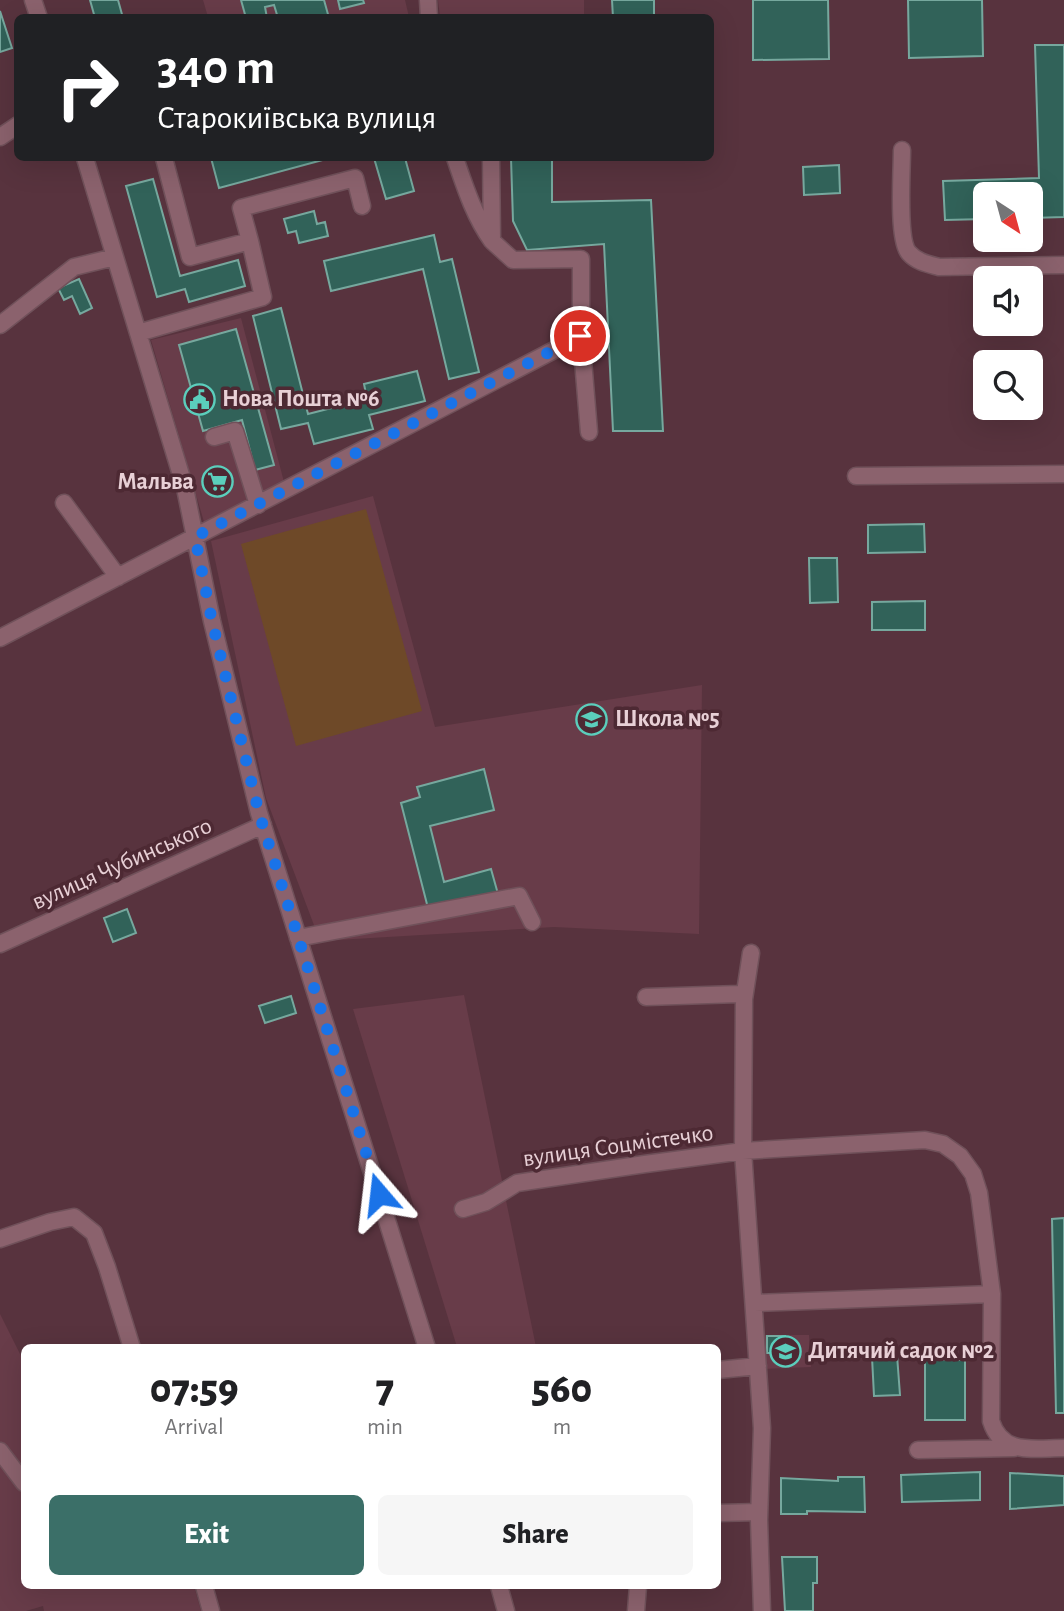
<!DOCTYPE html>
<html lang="en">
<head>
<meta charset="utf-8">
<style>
  body { margin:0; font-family:"Alegreya Sans",sans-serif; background:#f6f6f6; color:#202124; height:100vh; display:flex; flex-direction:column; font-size:26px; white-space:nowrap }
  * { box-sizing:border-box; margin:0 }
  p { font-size:23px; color:#757577 }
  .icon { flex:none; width:38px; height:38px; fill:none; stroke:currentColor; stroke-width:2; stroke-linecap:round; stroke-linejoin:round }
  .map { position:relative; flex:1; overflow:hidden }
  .details { position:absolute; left:21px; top:1344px; width:700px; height:245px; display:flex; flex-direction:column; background:#fff; border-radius:10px; box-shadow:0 7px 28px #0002 }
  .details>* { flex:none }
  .banner { position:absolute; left:14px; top:14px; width:700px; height:147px; border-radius:10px; box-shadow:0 7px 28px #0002; background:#202124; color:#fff; overflow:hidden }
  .needle { width:46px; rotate:144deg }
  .buttons { position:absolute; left:973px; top:182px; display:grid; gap:14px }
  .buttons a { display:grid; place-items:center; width:70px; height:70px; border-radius:10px; background:#fff; box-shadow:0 7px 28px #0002; font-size:35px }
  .pin { position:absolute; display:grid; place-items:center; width:60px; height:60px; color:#fff; margin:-30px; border:4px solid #fff; border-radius:50%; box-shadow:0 2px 7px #0007 }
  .me { position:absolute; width:77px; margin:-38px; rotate:343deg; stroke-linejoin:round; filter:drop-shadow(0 0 5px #0008) }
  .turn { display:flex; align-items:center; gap:24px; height:147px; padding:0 28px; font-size:32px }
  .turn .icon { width:91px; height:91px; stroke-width:2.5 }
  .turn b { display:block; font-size:49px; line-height:60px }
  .eta { display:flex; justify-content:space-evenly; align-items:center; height:119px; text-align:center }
  .eta b { font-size:42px; font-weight:800; line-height:49px }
  .action { display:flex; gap:14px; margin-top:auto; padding:14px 28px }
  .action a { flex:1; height:80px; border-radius:10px; background:#3b6f68; color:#fff; font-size:28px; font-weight:800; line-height:80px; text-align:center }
  .action a+a { background:#f6f6f6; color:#202124 }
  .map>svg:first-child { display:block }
</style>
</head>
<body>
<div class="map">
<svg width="1064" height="1611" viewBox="0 0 1064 1611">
  <rect width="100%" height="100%" fill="#58333e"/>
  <path fill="#683c49" d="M203,0H405L409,17H208Z
    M438,0H584V17H440Z
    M241,318L284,482L204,522L151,340Z
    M373,496L435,727L702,685L699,934L554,927L320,941L266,798L211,541Z
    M464,995L536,1347H457L353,1009Z
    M0,1314L24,1362V1586H194L201,1611H44L43,1606L26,1611H0Z
    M758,1335H809L811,1367L760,1369Z"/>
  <path fill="#6e4928" d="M366,509L422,711L296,746L241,544Z"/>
  <path fill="#316259" stroke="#76a89e" stroke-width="2" d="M90,0H118L123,18H95Z
    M241,0H324L329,18H278L274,5L265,7L267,18H246Z
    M338,0H363L364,3L340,9Z
    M612,0H654V18H613Z
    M753,0H828L829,59L753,60Z
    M908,0H982L983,56L909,58Z
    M0,11L12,48L0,52Z
    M1035,45H1064V217L1031,218V194H985V219L945,220L943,181L1039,178Z
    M211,158H330L219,188Z
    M374,158H405L414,191L386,199Z
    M511,158H552V202L651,200L663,431H613L604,244L527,250L513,221Z
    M617,158H659L617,160Z
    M839,165L840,193L804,195L803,167Z
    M153,179L180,276L238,260L245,286L189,302L185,289L157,297L126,186Z
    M314,211L317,224L325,222L328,236L299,243L296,231L288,233L284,219Z
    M434,235L440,262L452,259L479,372L449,379L423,269L331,291L324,261Z
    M79,279L92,308L80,314L72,296L64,300L58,288Z
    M281,308L308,414L367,399L364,384L417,371L425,401L369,415L373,429L314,444L308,423L281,429L253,316Z
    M236,329L274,465L255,470L242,420L203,431L179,345Z
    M924,524L925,552L868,553V525Z
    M809,558H837L838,602L810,603Z
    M925,601V630H872V602Z
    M484,769L494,810L430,826L444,882L491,869L498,894L429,912L401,803L420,797L417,787Z
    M127,909L136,933L113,942L104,918Z
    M291,996L296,1013L265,1023L259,1006Z
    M1064,1218V1413H1056L1052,1219Z
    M767,1336H785V1353H767Z
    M897,1355L900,1395L874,1396L872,1357Z
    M925,1360H965V1420H925Z
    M980,1472V1500L902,1502L901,1475Z
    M1010,1473L1064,1476V1505L1010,1509Z
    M838,1477H864L865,1512L807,1511V1514H781V1478L838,1481Z
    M782,1557H817V1583H813V1611H785Z"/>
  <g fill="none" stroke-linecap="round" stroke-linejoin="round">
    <defs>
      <path id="minor" d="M33,0L39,18
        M428,0L429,18
        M0,137L18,125
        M902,150C902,170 897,240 909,253C917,262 928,264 939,267L1064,265
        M85,158L185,488L212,621L259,813L427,1348
        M455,158C465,187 474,216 492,241
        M491,158L492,241L513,260L581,259V336L589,432
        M250,241L241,208L355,178L362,206
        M0,325L74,267L115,257
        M138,333L263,297L250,241L190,257L164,158
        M214,437L235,431L258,505
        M856,476L1064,474
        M64,503L118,577
        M0,638L581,336
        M298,938L519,896L532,922
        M0,944L263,825
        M751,953L744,999L743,1151L762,1428L759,1520L762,1611
        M646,997L739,994L744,999
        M463,1209L486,1202L517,1183L645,1164L743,1151L925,1140L943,1144L960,1156L973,1174L979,1193L992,1294L991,1421C1002,1456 1034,1448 1064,1448
        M0,1239L50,1222L74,1217L94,1233L107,1267L132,1348
        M754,1303L992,1294
        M718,1370L758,1366
        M918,1450L1014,1448
        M0,1451L24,1483
        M718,1513L759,1512
        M204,1586L211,1611
        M499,1586L506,1611
        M636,1611L638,1586"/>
    </defs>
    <use href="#minor" stroke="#70515a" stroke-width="19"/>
    <use href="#minor" stroke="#8b626d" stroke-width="16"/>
  </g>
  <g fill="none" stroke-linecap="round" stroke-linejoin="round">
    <path stroke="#1a73e8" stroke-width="12" stroke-dasharray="0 21.6" d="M379,1194L259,813L212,621L195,537L580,336"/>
  </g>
  <defs>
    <symbol id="civic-ring" viewBox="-11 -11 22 22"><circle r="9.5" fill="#4d2933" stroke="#5bcebc" stroke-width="1.5"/><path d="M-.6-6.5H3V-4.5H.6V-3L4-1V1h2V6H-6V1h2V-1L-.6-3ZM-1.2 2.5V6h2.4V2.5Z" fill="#5bcebc"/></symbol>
    <symbol id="supermarket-ring" viewBox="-11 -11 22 22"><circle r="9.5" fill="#4d2933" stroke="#5bcebc" stroke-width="1.5"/><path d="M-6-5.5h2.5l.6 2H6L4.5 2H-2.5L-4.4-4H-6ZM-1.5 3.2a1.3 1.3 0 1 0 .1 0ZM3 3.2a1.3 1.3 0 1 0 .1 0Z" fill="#5bcebc"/></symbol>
    <symbol id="school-ring" viewBox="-11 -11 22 22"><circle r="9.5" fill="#4d2933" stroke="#5bcebc" stroke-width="1.5"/><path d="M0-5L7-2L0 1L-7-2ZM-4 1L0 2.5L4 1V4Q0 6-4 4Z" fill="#5bcebc"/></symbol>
  </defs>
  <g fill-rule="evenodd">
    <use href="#civic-ring" x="182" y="382" width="35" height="35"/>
    <use href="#supermarket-ring" x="200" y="464" width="35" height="35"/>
    <use href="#school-ring" x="574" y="702" width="35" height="35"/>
    <use href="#school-ring" x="768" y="1334" width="35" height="35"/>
  </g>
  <g text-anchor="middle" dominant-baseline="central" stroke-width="7" stroke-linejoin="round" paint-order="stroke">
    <g font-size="24" font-weight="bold" fill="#e8d0d6" stroke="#4d2933" text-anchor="start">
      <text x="222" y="399">Нова Пошта №6</text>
      <text x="194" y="482" text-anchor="end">Мальва</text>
      <text x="615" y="719">Школа №5</text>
      <text x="808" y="1351">Дитячий садок №2</text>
    </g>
    <g font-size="24" fill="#e8d0d6" stroke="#4d2933">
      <text transform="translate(122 864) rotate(-24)">вулиця Чубинського</text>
      <text transform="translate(618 1146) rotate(-8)">вулиця Соцмістечко</text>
    </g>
  </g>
</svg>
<div class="buttons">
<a><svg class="needle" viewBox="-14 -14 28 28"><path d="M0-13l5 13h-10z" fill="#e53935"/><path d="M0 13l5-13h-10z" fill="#757577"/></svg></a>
<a><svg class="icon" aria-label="sound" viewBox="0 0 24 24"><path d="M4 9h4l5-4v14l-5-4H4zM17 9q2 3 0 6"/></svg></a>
<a><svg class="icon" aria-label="search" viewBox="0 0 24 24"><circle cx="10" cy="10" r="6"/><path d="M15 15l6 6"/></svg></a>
</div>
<div class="pin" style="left:580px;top:336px;background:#d93025"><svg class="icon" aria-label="arrive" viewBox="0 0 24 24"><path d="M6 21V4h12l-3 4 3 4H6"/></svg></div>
<svg class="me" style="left:379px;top:1194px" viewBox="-20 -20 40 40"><path d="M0-17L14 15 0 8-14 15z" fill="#1a73e8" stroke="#fff" stroke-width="4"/></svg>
<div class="banner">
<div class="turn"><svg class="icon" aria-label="right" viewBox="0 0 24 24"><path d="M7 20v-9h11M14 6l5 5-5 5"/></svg><div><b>340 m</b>Старокиївська вулиця</div></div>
</div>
<section class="details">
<div class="eta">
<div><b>07:59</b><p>Arrival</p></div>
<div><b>7</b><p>min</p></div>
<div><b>560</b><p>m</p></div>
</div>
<div class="action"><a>Exit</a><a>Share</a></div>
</section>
</div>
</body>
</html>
